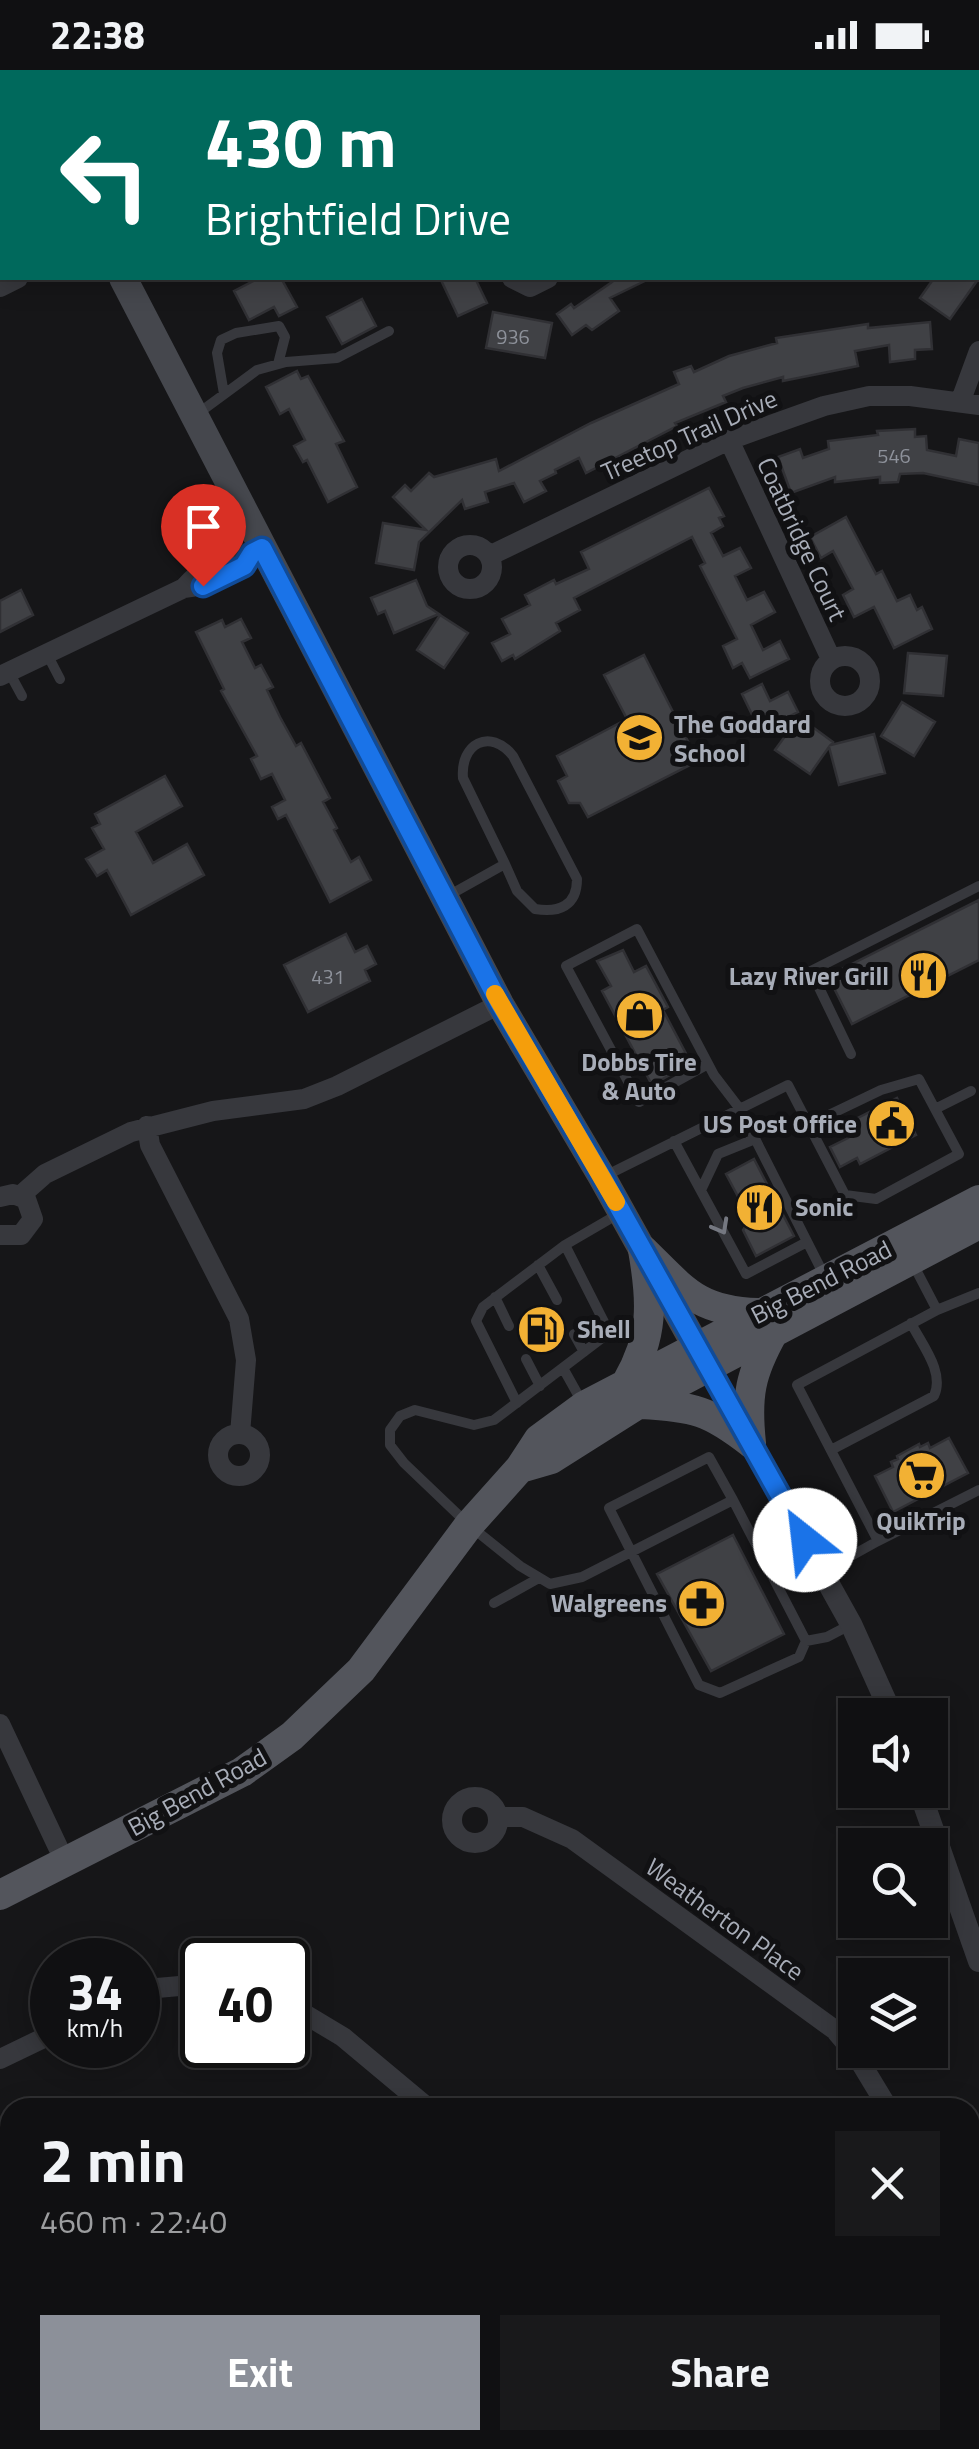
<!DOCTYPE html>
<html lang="en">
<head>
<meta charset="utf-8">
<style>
  body { margin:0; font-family:"Titillium Web",sans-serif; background:#19191b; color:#f1f3f6; height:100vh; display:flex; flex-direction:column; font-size:38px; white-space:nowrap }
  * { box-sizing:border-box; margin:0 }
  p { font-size:32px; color:#9c9d9f }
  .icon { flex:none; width:55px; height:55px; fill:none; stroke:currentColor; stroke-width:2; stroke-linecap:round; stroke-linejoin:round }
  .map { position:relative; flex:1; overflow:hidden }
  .sheet { position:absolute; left:0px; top:2028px; width:980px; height:352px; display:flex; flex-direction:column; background:#101012; border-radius:30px 30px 0 0; box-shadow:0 5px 25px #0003,0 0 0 2px #303032 }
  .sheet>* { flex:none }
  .top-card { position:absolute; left:0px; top:0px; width:980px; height:210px; box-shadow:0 5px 25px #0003,0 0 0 2px #303032; background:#00695c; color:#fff; overflow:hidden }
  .tools { position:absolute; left:838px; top:1628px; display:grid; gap:20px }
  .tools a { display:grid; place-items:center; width:110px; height:110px; border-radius:0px; background:#101012; box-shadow:0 5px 25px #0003,0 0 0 2px #303032; font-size:50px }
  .speed { position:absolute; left:30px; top:1868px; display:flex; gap:20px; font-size:50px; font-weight:700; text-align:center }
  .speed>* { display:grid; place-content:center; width:130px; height:130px; border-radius:50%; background:#101012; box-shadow:0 5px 25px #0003,0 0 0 2px #303032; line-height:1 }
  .speed small { font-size:25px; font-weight:400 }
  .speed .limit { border:5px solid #111; border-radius:15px; background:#fff; color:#111 }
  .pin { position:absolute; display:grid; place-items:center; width:85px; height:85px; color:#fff; margin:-102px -42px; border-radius:50% 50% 50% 0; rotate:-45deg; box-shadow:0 0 10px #0007 }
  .pin .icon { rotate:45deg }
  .me { position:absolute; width:110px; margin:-55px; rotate:331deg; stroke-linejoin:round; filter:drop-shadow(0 0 8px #0008) }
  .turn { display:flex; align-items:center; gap:35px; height:210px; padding:0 40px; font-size:45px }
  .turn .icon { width:130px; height:130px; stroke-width:2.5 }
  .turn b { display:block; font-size:70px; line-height:85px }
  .round { display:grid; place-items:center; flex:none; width:105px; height:105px; border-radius:0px; background:#19191b }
  .head { display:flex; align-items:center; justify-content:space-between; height:170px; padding:0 40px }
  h1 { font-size:60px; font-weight:700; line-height:75px }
  .primary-button { display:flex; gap:20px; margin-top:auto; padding:20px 40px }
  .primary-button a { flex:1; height:115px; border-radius:0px; background:#8c9099; color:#fff; font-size:40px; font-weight:700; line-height:115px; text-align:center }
  .primary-button a+a { background:#19191b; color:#f1f3f6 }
  .status { display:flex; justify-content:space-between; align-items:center; height:70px; padding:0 50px; background:#101012; direction:ltr }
  .status svg { height:28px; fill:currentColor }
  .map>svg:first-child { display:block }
</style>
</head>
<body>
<div class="status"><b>22:38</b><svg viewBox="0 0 49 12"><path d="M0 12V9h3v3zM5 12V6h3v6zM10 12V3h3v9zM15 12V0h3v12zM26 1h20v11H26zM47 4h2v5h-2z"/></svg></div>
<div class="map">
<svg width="979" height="2379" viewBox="0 0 979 2379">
  <rect width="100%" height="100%" fill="#161618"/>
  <path fill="#404145" stroke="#303034" stroke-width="2.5" d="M259,208H281L297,237L279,246L274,237L249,250L234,221Z
    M440,208H475L487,233L458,246Z
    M610,208H651L610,228L619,241L592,260L586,255L572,265L557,244L571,234L574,238L612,212Z
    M934,208H979L950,249L920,228Z
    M362,229L376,256L342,274L327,247Z
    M493,242L552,253L545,288L486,278Z
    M930,252L932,279L915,280V289L890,292L889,275L855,281L858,296L783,311V307L743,318L723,326L726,332L675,353L677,356L586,403L579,388L555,400L556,403L540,411L546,421L524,432L514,413L485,422L488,432L465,439L462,430L419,472L414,500L376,493L383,453L426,460L393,427L405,415L411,421L429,403L434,407L496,389L499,401L591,353L679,314L674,302L691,296L694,302L729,286L777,273L776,268L868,254V258Z
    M297,301L301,309L308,306L344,371L336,374L357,417L328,432L307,390L303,392L294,376L305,370L289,339L280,344L266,317Z
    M915,359V367L926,366L927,380L956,386L959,369L979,373V415L923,403L900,404L898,412L880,413V407L835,412V407L791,423L778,387L800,379L803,388L829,379L828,371L878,365L877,361Z
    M709,418L724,446L719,448L723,456L711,463L723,486L740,478L751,498L735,506L747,530L764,522L775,542L751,555L763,580L780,571L789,589L750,608L742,593L733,598L723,576L737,569L700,496L705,493L692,467L574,528L580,540L556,553L560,561L515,589L513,585L502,591L492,573L510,564L502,549L530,535L525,525L554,510L556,514L589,499L581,482Z
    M846,447L876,504L882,501L897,531L910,525L917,540L922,537L932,559L894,578L874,537L854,547L843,525L853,519L833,481L821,488L810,467Z
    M416,510L427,536L439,544L394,563L385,541L378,544L371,528Z
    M21,520L33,545L0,562V531Z
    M440,545L468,563L444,598L417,580Z
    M241,549L251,568L242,572L255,598L261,595L273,617L267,620L280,647L296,676L301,673L330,728L323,732L337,758L334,760L351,792L359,787L371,810L330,832L286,745L278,749L272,737L285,730L272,704L261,709L251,689L257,686L221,621L224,619L196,562L222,550L225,557Z
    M908,583L947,586L943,626L904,623Z
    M644,585L698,691L588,747L580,733H569L558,711L567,706L557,686L627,649L604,605Z
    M762,614L770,631L788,622L798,642L760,661L742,624Z
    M902,632L935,652L914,686L881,666Z
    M799,647L833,672L831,675L874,664L885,703L839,715L829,677L810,704L775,680Z
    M165,706L182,736L136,762L153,793L187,774L204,805L131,845L107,800L97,806L86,789L104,779L92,758L100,754L95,744Z
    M979,830V890L852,954L828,906Z
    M346,864L355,882L367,876L376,894L365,900L370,911L308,942L284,895Z
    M623,880L634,902L646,896L668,937L663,940L691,993L652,1015L602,921L611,916L597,891Z
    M897,1028L916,1065L860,1094L857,1088L840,1097L830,1077L848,1068L842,1056Z
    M754,1089L794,1166L756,1186L743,1160L747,1154L738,1138L743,1136L726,1104Z
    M949,1368L968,1403L893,1442L875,1406L893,1397L891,1392L898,1389L897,1386L919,1374L920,1377L928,1373L930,1378Z
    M733,1465L784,1564L711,1601L657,1504Z"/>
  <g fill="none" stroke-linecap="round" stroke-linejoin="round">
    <path stroke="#37383d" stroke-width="10" d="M224,324L217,283L221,270L236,263L279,256L285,267L278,294
      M196,345L257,300L286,292L337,288L389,261
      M47,584L60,609
      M9,602L22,626
      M446,827L505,794L517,821L535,839C559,843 577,836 577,809L513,686C490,657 460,674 463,708L505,794
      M851,984L811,901L979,816
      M708,994L639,1032L566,896L637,859L714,1005L740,1039L825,1207
      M808,1055L881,1020L919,1009L935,1039L971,1021
      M674,1071L746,1204L807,1172
      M603,1107L788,1015L845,1125L876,1129L959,1084L935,1039
      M701,1120L718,1084L755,1069
      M565,1175L604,1252L602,1268L494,1350L474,1355L415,1340L400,1346L390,1360V1375L404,1393L469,1455L520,1496L550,1514L582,1507L733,1430L806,1571L827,1567L850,1555
      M912,1192L937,1240
      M538,1195L557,1230
      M495,1227L509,1256
      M574,1264L584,1282
      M526,1289L540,1316
      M563,1298L582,1332
      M517,1333L476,1251L483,1237L565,1175L620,1143
      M831,1380L934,1326C945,1302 922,1275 911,1253
      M733,1430L709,1387L609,1438L699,1615L720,1623L799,1587L806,1571
      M878,1471L979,1420
      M824,1501L878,1471L797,1315L937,1240L979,1223
      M494,1533L539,1508"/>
    <path stroke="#37383d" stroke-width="20" d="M884,2L889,0
      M512,208L530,217L548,208
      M0,217L18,208
      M961,330L979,281
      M729,370L831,589
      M448 497a22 22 0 1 1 44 0a22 22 0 1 1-44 0Z
      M489,486L729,370L824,336L869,326H910L979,335
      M184,518C201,498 226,483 252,483
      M820 611a25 25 0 1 1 50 0a25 25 0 1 1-50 0Z
      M0,606L184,518C203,516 231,509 245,494C252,487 254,483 263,478
      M147,1056L150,1075L239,1249L246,1290L240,1364
      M20,1126L45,1104L131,1062L213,1041L304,1029L337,1016L500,934
      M0,1127L13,1124L26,1129L33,1149L21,1165H0
      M218 1385a21 21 0 1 1 42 0a21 21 0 1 1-42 0Z
      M0,1654L65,1792
      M452 1750a23 23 0 1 1 46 0a23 23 0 1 1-46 0Z
      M499,1747H523L572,1769L835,1960L856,1985L888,2038
      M138,1925L157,1918L202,1914
      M288,1934L343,1967L428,2038
      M0,1989L52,1964
      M0,2057L10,2076
      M970,2172L979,2187
      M970,2336L979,2332
      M168,2370L172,2379
      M652,2379L720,2370"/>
    <path stroke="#37383d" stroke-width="22" d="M708,1297L851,1554L892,1645
      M919,1720L979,1891"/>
    <path stroke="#45474d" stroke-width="28" d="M15,0L16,2
      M123,208L500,934L602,1107L706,1294"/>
    <path stroke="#53555c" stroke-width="30" d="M643,1180C684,1220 697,1241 758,1243
      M627,1312C654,1266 652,1231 643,1180
      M641,1334C694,1337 709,1340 751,1373
      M751,1373C746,1326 750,1304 773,1263
      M520,1398L551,1389L638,1334L979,1154
      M0,1825L242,1702L292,1666L361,1600L469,1455L520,1398L539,1369L584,1336L979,1130"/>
  </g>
  <defs><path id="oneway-chevron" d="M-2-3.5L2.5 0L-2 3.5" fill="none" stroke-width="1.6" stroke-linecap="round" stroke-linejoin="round" transform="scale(2.5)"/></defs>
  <use stroke="#757881" href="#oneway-chevron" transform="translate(721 1157) rotate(61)"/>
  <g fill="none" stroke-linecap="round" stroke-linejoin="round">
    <defs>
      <path id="route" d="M203,516L244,496L252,483L262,478L500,934L602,1107L805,1470"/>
    </defs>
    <use href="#route" stroke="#114b97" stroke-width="25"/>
    <use href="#route" stroke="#1a73e8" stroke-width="18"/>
    <path stroke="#f59e0b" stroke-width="18" d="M495,924L616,1132"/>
  </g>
  <defs>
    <symbol id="school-disc" viewBox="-11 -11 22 22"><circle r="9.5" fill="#f2b134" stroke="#111113"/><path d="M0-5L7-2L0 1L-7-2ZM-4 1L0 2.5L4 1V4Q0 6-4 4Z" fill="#111"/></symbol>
    <symbol id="restaurant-disc" viewBox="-11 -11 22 22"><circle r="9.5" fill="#f2b134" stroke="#111113"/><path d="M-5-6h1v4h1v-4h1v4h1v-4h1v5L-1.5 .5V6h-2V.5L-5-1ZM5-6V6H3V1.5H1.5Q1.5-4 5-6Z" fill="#111"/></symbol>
    <symbol id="shop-disc" viewBox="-11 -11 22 22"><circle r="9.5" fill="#f2b134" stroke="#111113"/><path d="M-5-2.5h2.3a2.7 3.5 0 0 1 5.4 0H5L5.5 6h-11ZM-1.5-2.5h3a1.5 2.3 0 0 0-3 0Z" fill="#111"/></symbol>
    <symbol id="civic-disc" viewBox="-11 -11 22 22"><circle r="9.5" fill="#f2b134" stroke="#111113"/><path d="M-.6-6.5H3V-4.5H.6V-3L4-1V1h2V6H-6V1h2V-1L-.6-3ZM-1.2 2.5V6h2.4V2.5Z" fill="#111"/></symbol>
    <symbol id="fuel-disc" viewBox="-11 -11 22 22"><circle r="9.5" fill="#f2b134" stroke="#111113"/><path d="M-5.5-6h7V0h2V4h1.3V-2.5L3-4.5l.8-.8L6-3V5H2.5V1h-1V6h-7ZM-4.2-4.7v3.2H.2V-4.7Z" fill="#111"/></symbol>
    <symbol id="supermarket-disc" viewBox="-11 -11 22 22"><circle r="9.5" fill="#f2b134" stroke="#111113"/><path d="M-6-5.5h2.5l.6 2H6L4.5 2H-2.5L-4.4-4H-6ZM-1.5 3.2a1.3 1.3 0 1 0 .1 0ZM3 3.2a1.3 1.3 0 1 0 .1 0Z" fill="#111"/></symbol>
    <symbol id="pharmacy-disc" viewBox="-11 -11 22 22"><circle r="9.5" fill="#f2b134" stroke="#111113"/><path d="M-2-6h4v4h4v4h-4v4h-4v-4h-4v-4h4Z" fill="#111"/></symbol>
  </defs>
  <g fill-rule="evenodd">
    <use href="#school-disc" x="612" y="640" width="55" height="55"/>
    <use href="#restaurant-disc" x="896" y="878" width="55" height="55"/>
    <use href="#shop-disc" x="612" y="918" width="55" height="55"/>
    <use href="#civic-disc" x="864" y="1026" width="55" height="55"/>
    <use href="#restaurant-disc" x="732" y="1110" width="55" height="55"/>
    <use href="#fuel-disc" x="514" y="1232" width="55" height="55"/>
    <use href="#supermarket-disc" x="894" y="1378" width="55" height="55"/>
    <use href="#pharmacy-disc" x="674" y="1506" width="55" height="55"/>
  </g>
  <g text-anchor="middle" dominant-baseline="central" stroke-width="10" stroke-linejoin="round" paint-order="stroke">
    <g font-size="20" fill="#8e929b">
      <text x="513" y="266">936</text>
      <text x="894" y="385">546</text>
      <text x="328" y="906">431</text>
    </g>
    <g font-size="25" fill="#a8adb8" stroke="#111113">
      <text transform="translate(689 365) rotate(-24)">Treetop Trail Drive</text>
      <text transform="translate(802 469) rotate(65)">Coatbridge Court</text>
      <text transform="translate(821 1212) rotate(-27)">Big Bend Road</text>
      <text transform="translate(197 1722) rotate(-29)">Big Bend Road</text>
      <text transform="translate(725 1849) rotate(36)">Weatherton Place</text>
    </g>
    <g font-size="25" font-weight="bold" fill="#a8adb8" stroke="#111113" text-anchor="start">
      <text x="674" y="654">The Goddard<tspan x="674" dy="29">School</tspan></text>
      <text x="889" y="906" text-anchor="end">Lazy River Grill</text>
      <text x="639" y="992" text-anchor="middle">Dobbs Tire<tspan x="639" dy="29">&amp; Auto</tspan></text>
      <text x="857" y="1054" text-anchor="end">US Post Office</text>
      <text x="795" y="1137">Sonic</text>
      <text x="577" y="1259">Shell</text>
      <text x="921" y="1451" text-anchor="middle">QuikTrip</text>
      <text x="667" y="1533" text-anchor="end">Walgreens</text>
    </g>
  </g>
</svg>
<div class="tools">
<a><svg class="icon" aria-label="sound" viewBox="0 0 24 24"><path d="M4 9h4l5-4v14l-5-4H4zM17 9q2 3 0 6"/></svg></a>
<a><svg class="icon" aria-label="search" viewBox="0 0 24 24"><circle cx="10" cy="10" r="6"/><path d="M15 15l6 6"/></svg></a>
<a><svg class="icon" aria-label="layers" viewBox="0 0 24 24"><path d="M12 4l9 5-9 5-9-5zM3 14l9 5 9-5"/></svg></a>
</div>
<div class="speed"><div>34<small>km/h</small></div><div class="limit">40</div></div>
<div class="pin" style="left:203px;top:516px;background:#d93025"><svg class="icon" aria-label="arrive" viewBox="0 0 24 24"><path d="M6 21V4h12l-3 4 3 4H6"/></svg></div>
<svg class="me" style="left:805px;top:1470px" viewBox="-20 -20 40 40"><circle r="19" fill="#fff"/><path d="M0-13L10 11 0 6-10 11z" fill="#1a73e8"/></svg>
<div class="top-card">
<div class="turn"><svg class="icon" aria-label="left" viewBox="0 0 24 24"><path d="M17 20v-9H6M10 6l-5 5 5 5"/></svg><div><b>430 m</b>Brightfield Drive</div></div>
</div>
<section class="sheet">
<div class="head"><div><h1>2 min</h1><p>460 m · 22:40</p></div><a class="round"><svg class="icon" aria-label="close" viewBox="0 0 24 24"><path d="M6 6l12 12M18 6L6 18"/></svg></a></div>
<div class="primary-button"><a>Exit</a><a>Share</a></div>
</section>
</div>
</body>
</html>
